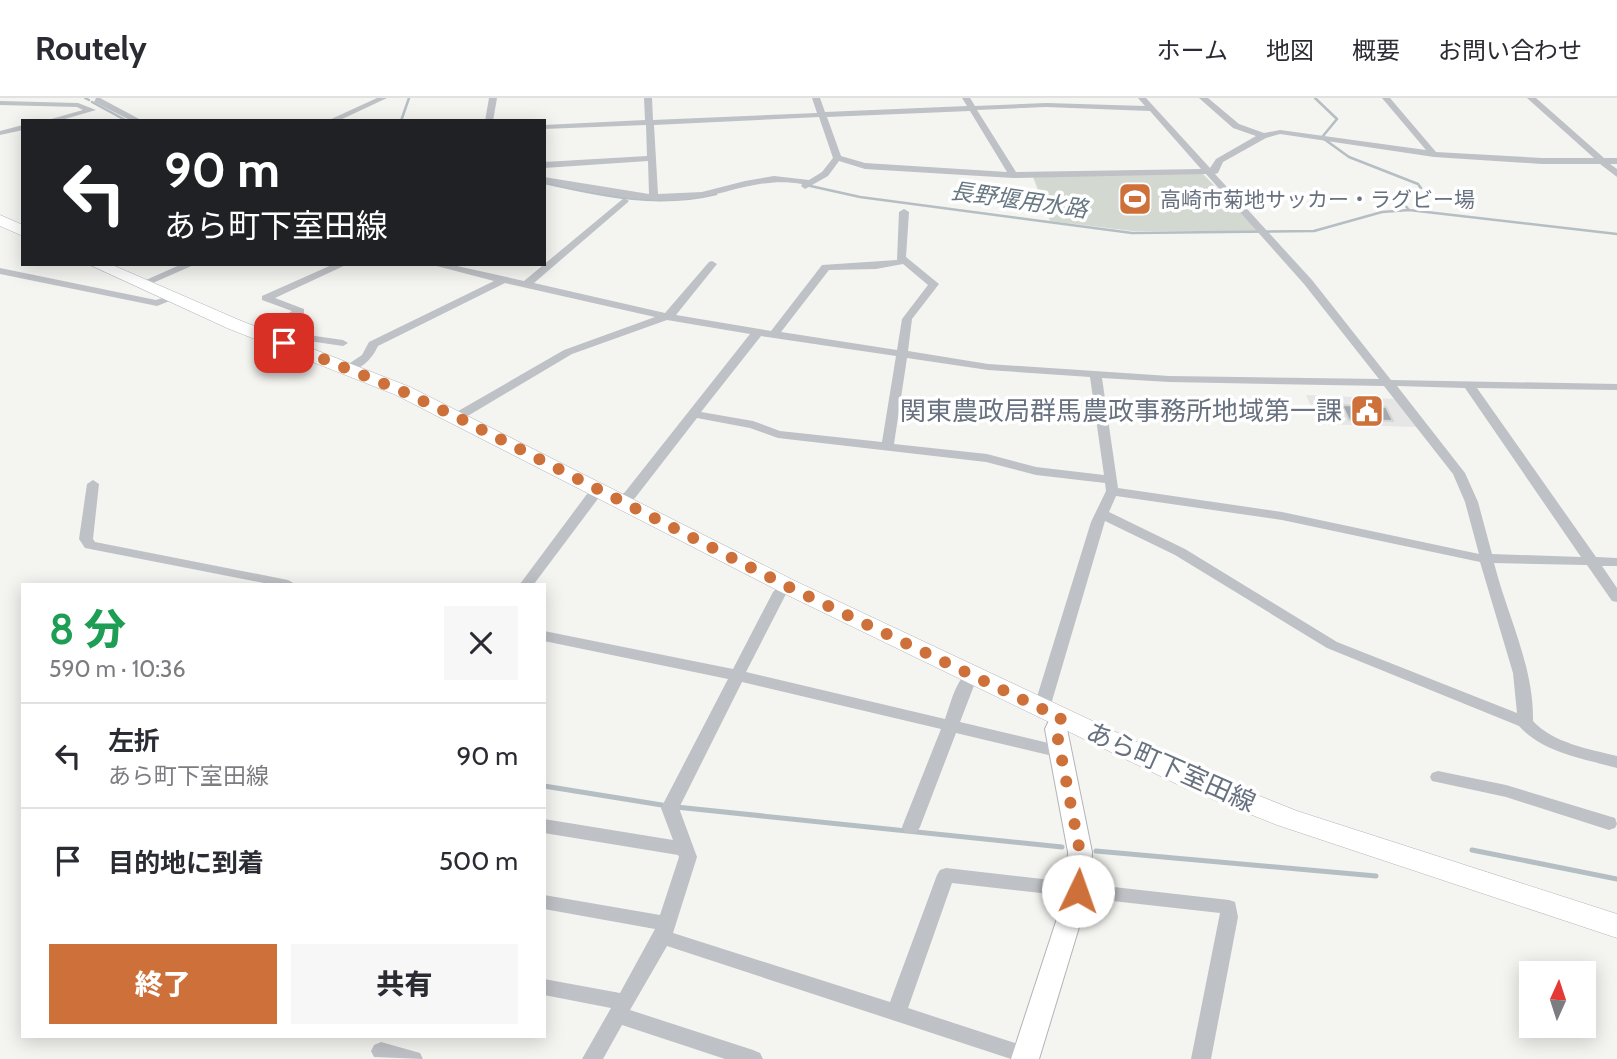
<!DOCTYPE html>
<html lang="ja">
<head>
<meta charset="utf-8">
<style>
  body { margin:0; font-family:Cabin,"Noto Sans JP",sans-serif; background:#f7f7f7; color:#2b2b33; height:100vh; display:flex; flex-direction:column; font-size:26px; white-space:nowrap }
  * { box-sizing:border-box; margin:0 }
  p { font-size:23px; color:#7c7c81 }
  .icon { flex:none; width:38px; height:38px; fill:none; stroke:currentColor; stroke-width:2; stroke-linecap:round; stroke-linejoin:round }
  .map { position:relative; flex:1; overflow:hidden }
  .details { position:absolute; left:21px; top:485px; width:525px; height:455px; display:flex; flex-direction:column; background:#fff; border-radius:0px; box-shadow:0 4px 18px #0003 }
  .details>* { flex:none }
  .hud { position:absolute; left:21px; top:21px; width:525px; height:147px; border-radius:0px; box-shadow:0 4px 18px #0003; background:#202124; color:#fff; overflow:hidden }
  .needle { width:46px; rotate:3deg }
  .controls { position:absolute; left:1519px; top:863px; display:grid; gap:14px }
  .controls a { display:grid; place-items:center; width:77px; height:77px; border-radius:0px; background:#fff; box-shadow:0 4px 18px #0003; font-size:35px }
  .pin { position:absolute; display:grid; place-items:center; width:60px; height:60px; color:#fff; margin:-30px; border-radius:14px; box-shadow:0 4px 10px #0006 }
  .me { position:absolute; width:77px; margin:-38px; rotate:3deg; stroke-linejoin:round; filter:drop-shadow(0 0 5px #0008) }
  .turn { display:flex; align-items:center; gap:24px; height:147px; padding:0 28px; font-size:32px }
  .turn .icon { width:91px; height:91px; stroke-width:2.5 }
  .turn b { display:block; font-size:49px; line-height:60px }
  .round { display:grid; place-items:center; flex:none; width:74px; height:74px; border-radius:0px; background:#f7f7f7 }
  .overview { display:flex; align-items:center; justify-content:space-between; height:119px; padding:0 28px }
  h1 { font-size:42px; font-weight:800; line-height:52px; color:#1e9e55 }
  .action { display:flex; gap:14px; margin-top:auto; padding:14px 28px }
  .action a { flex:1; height:80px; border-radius:0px; background:#cd7039; color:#fff; font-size:28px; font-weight:800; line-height:80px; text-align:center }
  .action a+a { background:#f7f7f7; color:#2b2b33 }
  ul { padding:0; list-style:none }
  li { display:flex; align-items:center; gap:21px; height:105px; padding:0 28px; border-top:2px solid #e1e1e2 }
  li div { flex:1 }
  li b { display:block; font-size:26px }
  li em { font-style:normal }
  header { display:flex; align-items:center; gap:42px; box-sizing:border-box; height:98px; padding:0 35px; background:#fff; border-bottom:2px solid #e1e1e2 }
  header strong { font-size:33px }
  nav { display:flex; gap:38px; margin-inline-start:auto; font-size:24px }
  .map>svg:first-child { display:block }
</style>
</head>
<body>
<header>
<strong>Routely</strong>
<nav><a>ホーム</a><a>地図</a><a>概要</a><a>お問い合わせ</a></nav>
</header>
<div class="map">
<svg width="1617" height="961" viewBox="0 0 1617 961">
  <rect width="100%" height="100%" fill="#f4f4f1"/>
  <path fill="#e5e6e5" d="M1306,297L1396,301L1418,329L1319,326Z"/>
  <path fill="#d3d9d1" d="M1201,74L1259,133H1132L1050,123L1033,79Z"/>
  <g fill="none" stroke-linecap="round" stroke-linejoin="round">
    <path stroke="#b5bec3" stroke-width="2.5" d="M85,0L89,2
      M1315,0L1337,21L1323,38
      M92,4L127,23
      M401,23L409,0
      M1324,41L1349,59L1418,86L1421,90L1405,97L1404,106L1409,112
      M545,85C602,98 658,110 716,96
      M806,87L860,99L1132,135L1314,133L1382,114L1409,112L1617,136"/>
    <path stroke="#b5bec3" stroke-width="5" d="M544,688L668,708
      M676,709L1062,749
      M1472,752L1617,781
      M1096,753L1376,778"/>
  </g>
  <path fill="#a4a9b0" stroke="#d5d6d4" stroke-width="2" d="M1342,307L1386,309L1393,323L1349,322Z"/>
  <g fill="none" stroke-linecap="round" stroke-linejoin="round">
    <defs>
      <path id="secondary" d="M1061,611L1069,614L1072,619L1067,631L1092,754L1090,793L1039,961H1011L1066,793L1068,754L1045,631L1053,614Z"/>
      <path id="primary" d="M0,117L23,127V138L0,128Z
        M88,166H110L239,222L410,289L795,483L1205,676L1297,713L1617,816V840L1277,727L1185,690L779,493L396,297L227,230Z"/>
    </defs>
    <use href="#secondary" stroke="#b1b4b9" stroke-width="2"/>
    <use href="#primary" stroke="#b2b5b9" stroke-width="1"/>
    <path fill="#bec1c5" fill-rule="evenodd" d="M96,0H100L143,23H132L94,4Z
      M377,0H387L338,23H327Z
      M489,0H497L493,23H485Z
      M644,0H652L653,22L817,15L812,0H820L825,14L967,8L962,0H970L975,8L1046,5L1145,8L1138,0H1146L1210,70L1216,61L1256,38L1233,30L1199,0H1208L1239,26L1264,35L1280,32L1426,52L1382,0H1390L1436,54L1542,60H1594L1527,0H1536L1604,60H1617V66H1610L1617,71V79L1600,66H1542L1434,59L1280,36L1266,40L1223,64L1218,75L1215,76L1312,182L1391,282L1617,286V292L1477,290L1596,459L1617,460V468H1602L1617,490V504L1612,503L1587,467L1494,465C1507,517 1534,568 1533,623C1553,645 1589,651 1617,658V670C1584,661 1543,655 1519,628L1327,550L1175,457L1105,423L1052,603L1046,613H1034L1032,609L1036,602L1091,424L1106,393L1105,385L1036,377L986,364L778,340L750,330L697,320L635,400L626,406H616L615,403L625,394L750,236L667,222L572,256L461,322H453V316L564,252L655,219L505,185L378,248C372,261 360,274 344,273V269L362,257L369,244L494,183L429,166H448L524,183L624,100L629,103L627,105L534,185L665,215L709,164L712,163L717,166L676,217L771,233L822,167L897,162L899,114L904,111L909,114L906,159L939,186L912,221L908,253L988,266L1169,278L1379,281L1304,186L1206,76L1013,80L865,71L839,63L828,78L805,91L801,88L802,86C759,78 726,98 684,102C637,105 590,93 544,85V79L649,96L648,63L544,70V64L647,58L646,27L544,31V27L645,22ZM1046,9L1150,13L1201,71L1016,74L977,12ZM970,13L1007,74L865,65L841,58L827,19ZM819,19L833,60L822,74L809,82L774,78L745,83L702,94L658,96L654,27ZM903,166L928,187L902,221L897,252L781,234L829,172L876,171ZM761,238L896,258L882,344L780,333L753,323L701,314ZM907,260L988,272L1090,279L1104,377L1036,369L987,356L894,346ZM1102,280L1169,284L1384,288L1453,376L1465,404L1479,456L1282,414L1118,390ZM1397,288L1465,290L1581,459L1492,456L1478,404L1465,375ZM1116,398L1282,422L1480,464L1513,575L1517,615L1337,544L1185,451L1109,414Z
      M0,3L78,5L96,12L58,23H44L83,12L77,9L0,7Z
      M23,27V32L0,37V33Z
      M182,166H196L146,188L137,186Z
      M334,166H348L275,200L304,211V215L262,238H254V234L292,213L262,202V198Z
      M0,170L156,202L172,197L177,200L157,208L0,176Z
      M301,236L343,242L348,245L343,248L302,242L284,248L279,245Z
      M93,382L99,386L93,441L95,444L288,482L295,486H269L85,450L79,441L87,386Z
      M600,389L606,393L597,402L534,486H520L587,396Z
      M787,484L794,488L786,496L746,574L945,621C951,606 958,568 979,573L982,577L975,585L960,624L1061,648L1067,650L1069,654L1067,658L1061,660L956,635L920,729L917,734L911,736L905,734L902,729L941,631L742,584L679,710L697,759L673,835L890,904L937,777L940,772L946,770L1229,802L1235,804L1238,819L1211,961H1191L1220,815L952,785L908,910L1033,951L1036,957L1034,961H1011L667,848L630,912L753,952L760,955L763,961H725L622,927L603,961H582L611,910L544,897V881L620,895L655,831L544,811V797L660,817L679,759L678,757L544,735V721L673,742L661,710L728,581L544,543V533L733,571L773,494L782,485Z
      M1438,673L1506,687L1615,720L1617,726L1615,730L1609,732L1506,699L1432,683L1430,679L1432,675Z
      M381,944L420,955L423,961L374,959L371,953L374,947Z"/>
    <use href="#secondary" fill="#fff" fill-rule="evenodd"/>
    <use href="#primary" fill="#fff" fill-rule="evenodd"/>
  </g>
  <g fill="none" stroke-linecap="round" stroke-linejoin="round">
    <path stroke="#cd7039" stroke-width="12" stroke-dasharray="0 21.6" d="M284,245L402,293L457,319L787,488L1061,620L1056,631L1080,754L1078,793"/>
  </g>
  <defs>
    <symbol id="stadium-square" viewBox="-11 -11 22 22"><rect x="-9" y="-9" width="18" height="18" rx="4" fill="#cd7039" stroke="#fff"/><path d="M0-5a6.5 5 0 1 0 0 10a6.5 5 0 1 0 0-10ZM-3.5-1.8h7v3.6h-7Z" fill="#fff"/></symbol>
    <symbol id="civic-square" viewBox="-11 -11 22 22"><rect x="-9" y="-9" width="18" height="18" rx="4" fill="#cd7039" stroke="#fff"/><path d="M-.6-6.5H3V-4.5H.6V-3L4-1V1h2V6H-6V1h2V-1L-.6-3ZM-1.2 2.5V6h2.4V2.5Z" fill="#fff"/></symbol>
  </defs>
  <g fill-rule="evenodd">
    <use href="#stadium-square" x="1116" y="82" width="38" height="38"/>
    <use href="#civic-square" x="1348" y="294" width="38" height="38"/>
  </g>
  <g text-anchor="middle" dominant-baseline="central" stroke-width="7" stroke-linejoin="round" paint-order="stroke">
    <g font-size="21" fill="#67717f" stroke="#fff" text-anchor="start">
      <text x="1160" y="101">高崎市菊地サッカー・ラグビー場</text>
    </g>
    <g font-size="23" font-style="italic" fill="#687882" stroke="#fff">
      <text transform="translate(1019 102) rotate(8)">長野堰用水路</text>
    </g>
    <g font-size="26" fill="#67717f" stroke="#fff" text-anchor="end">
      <text x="1342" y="313">関東農政局群馬農政事務所地域第一課</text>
    </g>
    <g font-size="26" fill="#67717f" stroke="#fff">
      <text transform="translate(1171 669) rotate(24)">あら町下室田線</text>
    </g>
  </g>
</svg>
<div class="controls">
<a><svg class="needle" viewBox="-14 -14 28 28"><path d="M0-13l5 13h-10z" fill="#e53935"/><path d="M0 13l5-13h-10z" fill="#7c7c81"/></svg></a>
</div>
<div class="pin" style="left:284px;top:245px;background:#d93025"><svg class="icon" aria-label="arrive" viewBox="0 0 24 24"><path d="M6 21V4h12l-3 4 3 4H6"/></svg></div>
<svg class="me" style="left:1078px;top:793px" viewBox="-20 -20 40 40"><circle r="19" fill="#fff"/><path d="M0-13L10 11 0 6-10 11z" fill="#cd7039"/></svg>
<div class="hud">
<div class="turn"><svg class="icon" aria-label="left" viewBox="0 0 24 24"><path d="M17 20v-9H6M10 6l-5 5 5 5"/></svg><div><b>90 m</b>あら町下室田線</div></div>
</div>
<section class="details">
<div class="overview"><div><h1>8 分</h1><p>590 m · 10:36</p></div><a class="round"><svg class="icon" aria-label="close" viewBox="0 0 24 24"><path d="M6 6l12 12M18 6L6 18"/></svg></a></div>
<ul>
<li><svg class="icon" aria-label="left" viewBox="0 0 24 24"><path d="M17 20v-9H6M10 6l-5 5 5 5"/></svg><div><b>左折</b><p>あら町下室田線</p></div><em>90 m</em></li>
<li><svg class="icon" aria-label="arrive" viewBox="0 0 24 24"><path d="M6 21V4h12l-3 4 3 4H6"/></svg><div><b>目的地に到着</b></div><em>500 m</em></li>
</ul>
<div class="action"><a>終了</a><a>共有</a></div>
</section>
</div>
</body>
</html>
